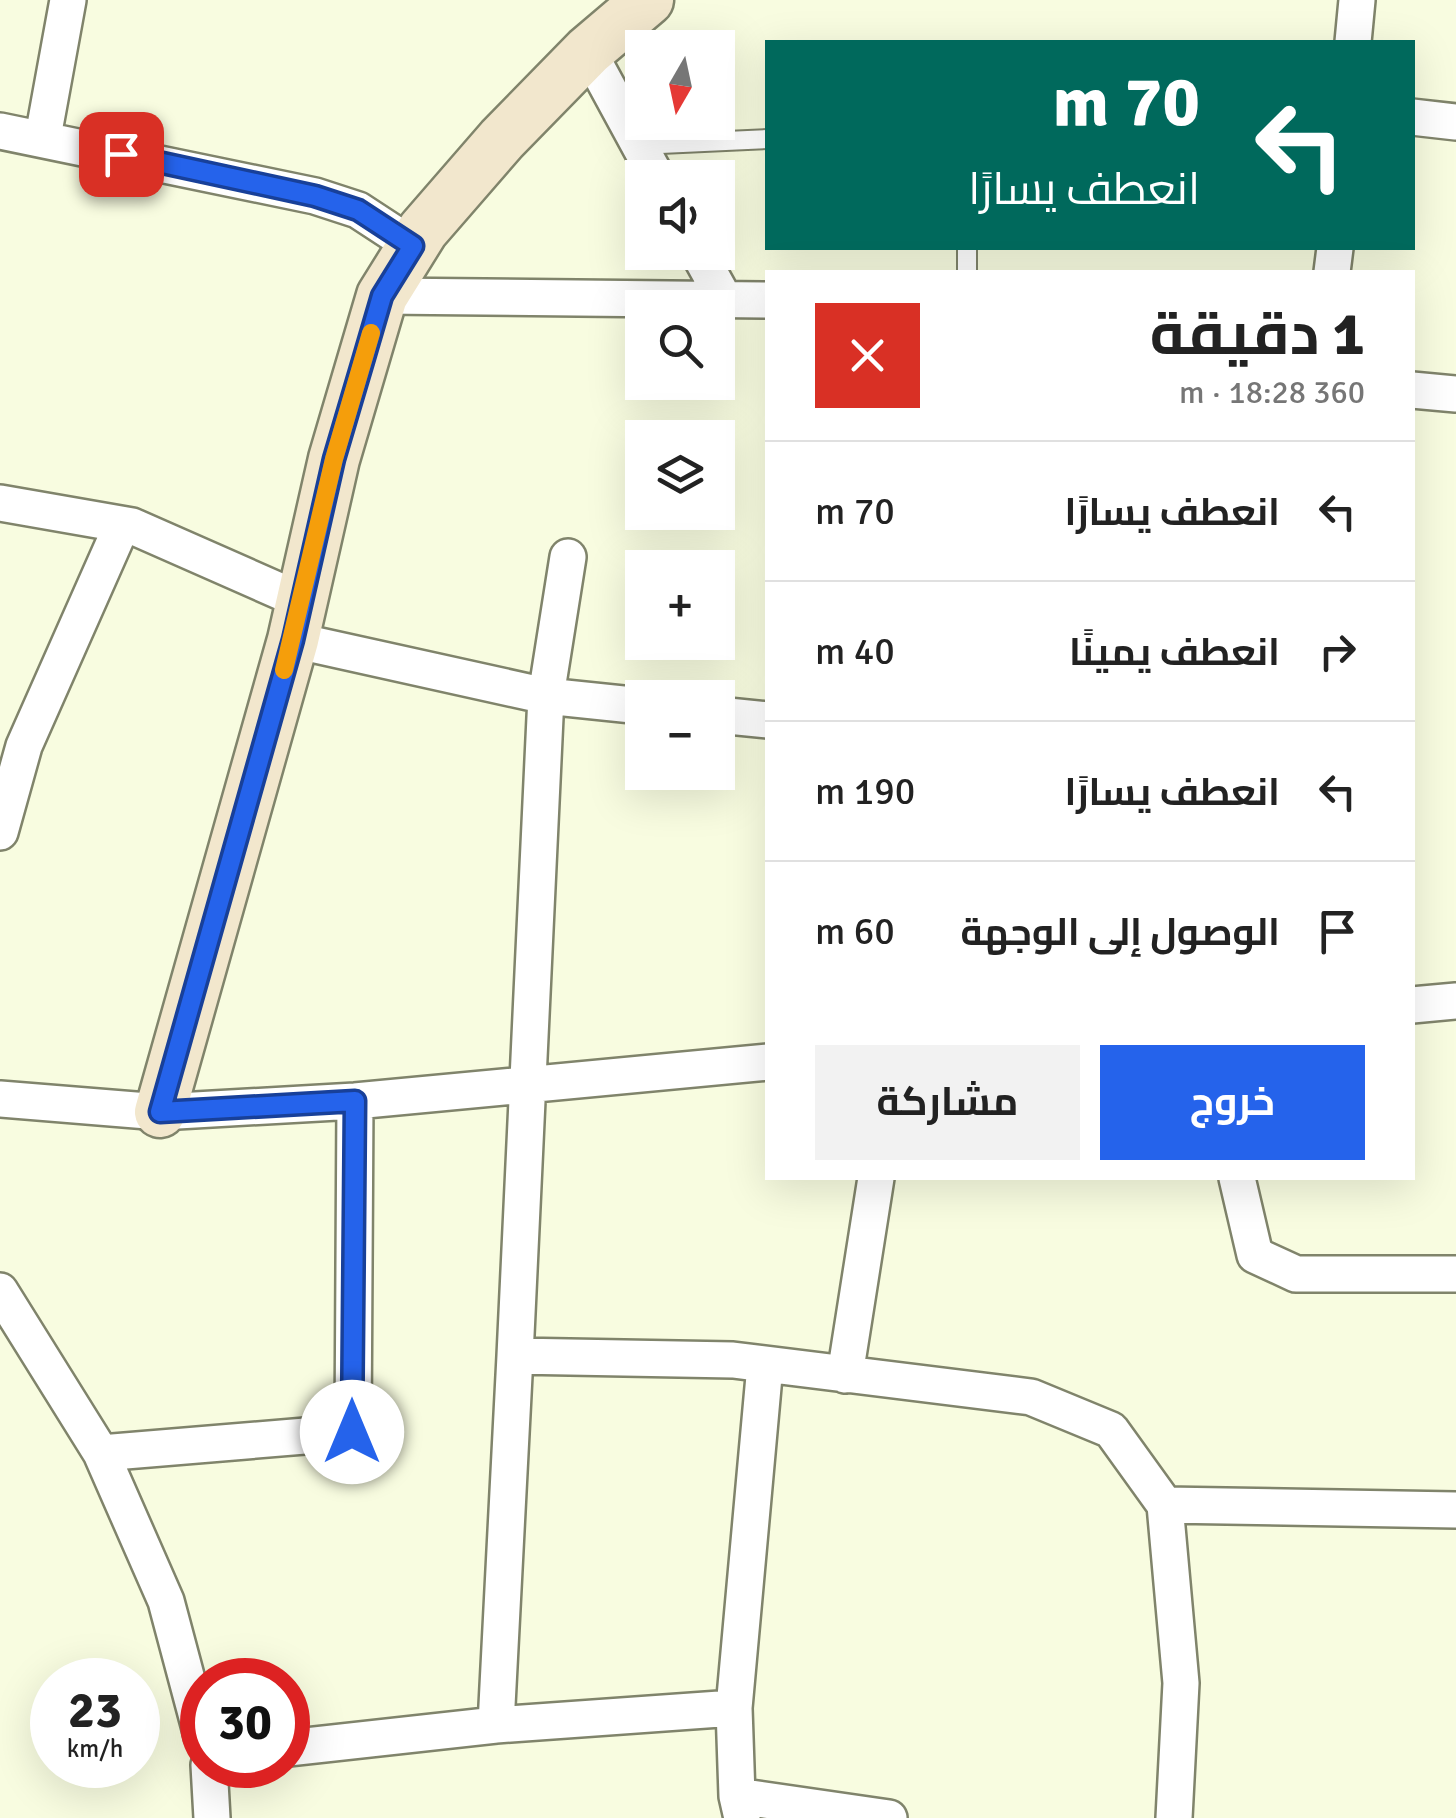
<!DOCTYPE html>
<html lang="ar">
<head>
<meta charset="utf-8">
<style>
  body { margin:0; font-family:Signika,Cairo,sans-serif; background:#f2f2f2; color:#222; direction:rtl; height:100vh; display:flex; flex-direction:column; font-size:38px; white-space:nowrap }
  * { box-sizing:border-box; margin:0 }
  p { font-size:32px; color:#767676 }
  .icon { flex:none; width:55px; height:55px; fill:none; stroke:currentColor; stroke-width:2; stroke-linecap:round; stroke-linejoin:round }
  .map { position:relative; flex:1; overflow:hidden; direction:ltr }
  .side { position:absolute; left:765px; top:270px; width:650px; height:910px; display:flex; flex-direction:column; background:#fff; border-radius:0px; box-shadow:0 10px 40px #0002; direction:rtl }
  .side>* { flex:none }
  .top-card { position:absolute; left:765px; top:40px; width:650px; height:210px; border-radius:0px; box-shadow:0 10px 40px #0002; direction:rtl; background:#00695c; color:#fff; overflow:hidden }
  .needle { width:65px; rotate:189deg }
  .controls { position:absolute; left:625px; top:30px; display:grid; gap:20px }
  .controls a { display:grid; place-items:center; width:110px; height:110px; border-radius:0px; background:#fff; box-shadow:0 10px 40px #0002; font-size:50px }
  .speed { position:absolute; left:30px; top:1658px; display:flex; gap:20px; font-size:50px; font-weight:700; text-align:center }
  .speed>* { display:grid; place-content:center; width:130px; height:130px; border-radius:50%; background:#fff; box-shadow:0 10px 40px #0002; line-height:1 }
  .speed small { font-size:25px; font-weight:400 }
  .speed .limit { border:15px solid #d22; background:#fff; color:#111 }
  .pin { position:absolute; display:grid; place-items:center; width:85px; height:85px; color:#fff; margin:-42px; border-radius:20px; box-shadow:0 5px 15px #0006 }
  .me { position:absolute; width:110px; margin:-55px; rotate:0deg; stroke-linejoin:round; filter:drop-shadow(0 0 8px #0008) }
  .turn { display:flex; align-items:center; gap:35px; height:210px; padding:0 50px; font-size:45px }
  .turn .icon { width:130px; height:130px; stroke-width:2.5 }
  .turn b { display:block; font-size:70px; line-height:85px }
  .round { display:grid; place-items:center; flex:none; width:105px; height:105px; border-radius:0px; background:#f2f2f2 }
  .headline { display:flex; align-items:center; justify-content:space-between; height:170px; padding:0 50px }
  h1 { font-size:60px; font-weight:700; line-height:75px }
  .button { display:flex; gap:20px; margin-top:auto; padding:20px 50px }
  .button a { flex:1; height:115px; border-radius:0px; background:#2563eb; color:#fff; font-size:40px; font-weight:700; line-height:115px; text-align:center }
  .button a+a { background:#f2f2f2; color:#222 }
  ul { padding:0; list-style:none }
  li { display:flex; align-items:center; gap:30px; height:140px; padding:0 50px; border-top:2px solid #e0e0e0 }
  li div { flex:1 }
  li b { display:block; font-size:38px }
  li em { font-style:normal }
  .map>svg:first-child { display:block }
</style>
</head>
<body>
<div class="map">
<svg width="1456" height="1818" viewBox="0 0 1456 1818">
  <rect width="100%" height="100%" fill="#f8fce0"/>
  <g fill="none" stroke-linecap="round" stroke-linejoin="round">
    <defs>
      <path id="service" d="M639,145L768,139
        M967,248V272"/>
      <path id="minor" d="M1353,42L1357,0
        M588,51L657,178
        M1412,117L1456,122
        M0,131L315,196L358,210L413,246
        M43,137L68,0
        M698,252L723,297
        M1332,272L1335,248
        M382,296L768,300
        M1412,390L1456,394
        M0,503L132,526L302,601
        M568,557L546,696L515,1356L733,1360L1031,1397L1111,1430L1165,1505L1181,1683L1174,1818
        M293,640L546,696L642,706
        M718,715L768,720
        M0,832L24,746L122,525
        M1412,1005L1456,1001
        M0,1099L160,1112L355,1101L768,1062
        M1237,1178L1255,1255L1296,1274H1456
        M0,1291L101,1453L166,1601L202,1736
        M845,1375L876,1178
        M101,1453L353,1432L355,1101
        M1165,1505L1456,1510
        M496,1725L515,1356
        M288,1748L496,1725L734,1708
        M209,1765L212,1818
        M737,1796L889,1818
        M742,1818L737,1796L734,1708L765,1365"/>
      <path id="secondary" d="M160,1112L293,640L334,459L382,296L423,230L502,139L588,51L648,0"/>
    </defs>
    <use href="#service" stroke="#80846b" stroke-width="22"/>
    <use href="#minor" stroke="#80846b" stroke-width="40"/>
    <use href="#secondary" stroke="#80846b" stroke-width="55"/>
    <use href="#service" stroke="#fff" stroke-width="18"/>
    <use href="#minor" stroke="#fff" stroke-width="35"/>
    <use href="#secondary" stroke="#f2e7cd" stroke-width="50"/>
  </g>
  <g fill="none" stroke-linecap="round" stroke-linejoin="round">
    <defs>
      <path id="route" d="M121,154L315,196L358,210L413,246L382,296L363,361L334,459L293,640L160,1112L355,1101L352,1432"/>
    </defs>
    <use href="#route" stroke="#184099" stroke-width="25"/>
    <use href="#route" stroke="#2563eb" stroke-width="18"/>
    <path stroke="#f59e0b" stroke-width="18" d="M284,670L334,459L371,333"/>
  </g>
</svg>
<div class="controls">
<a><svg class="needle" viewBox="-14 -14 28 28"><path d="M0-13l5 13h-10z" fill="#e53935"/><path d="M0 13l5-13h-10z" fill="#767676"/></svg></a>
<a><svg class="icon" aria-label="sound" viewBox="0 0 24 24"><path d="M4 9h4l5-4v14l-5-4H4zM17 9q2 3 0 6"/></svg></a>
<a><svg class="icon" aria-label="search" viewBox="0 0 24 24"><circle cx="10" cy="10" r="6"/><path d="M15 15l6 6"/></svg></a>
<a><svg class="icon" aria-label="layers" viewBox="0 0 24 24"><path d="M12 4l9 5-9 5-9-5zM3 14l9 5 9-5"/></svg></a>
<a>+</a>
<a>−</a>
</div>
<div class="speed"><div>23<small>km/h</small></div><div class="limit">30</div></div>
<div class="pin" style="left:121px;top:154px;background:#d93025"><svg class="icon" aria-label="arrive" viewBox="0 0 24 24"><path d="M6 21V4h12l-3 4 3 4H6"/></svg></div>
<svg class="me" style="left:352px;top:1432px" viewBox="-20 -20 40 40"><circle r="19" fill="#fff"/><path d="M0-13L10 11 0 6-10 11z" fill="#2563eb"/></svg>
<div class="top-card">
<div class="turn"><svg class="icon" aria-label="left" viewBox="0 0 24 24"><path d="M17 20v-9H6M10 6l-5 5 5 5"/></svg><div><b>70 m</b>انعطف يسارًا</div></div>
</div>
<section class="side">
<div class="headline"><div><h1>1 دقيقة</h1><p>360 m · 18:28</p></div><a class="round" style="background:#d93025;color:#fff"><svg class="icon" aria-label="close" viewBox="0 0 24 24"><path d="M6 6l12 12M18 6L6 18"/></svg></a></div>
<ul>
<li><svg class="icon" aria-label="left" viewBox="0 0 24 24"><path d="M17 20v-9H6M10 6l-5 5 5 5"/></svg><div><b>انعطف يسارًا</b></div><em>70 m</em></li>
<li><svg class="icon" aria-label="right" viewBox="0 0 24 24"><path d="M7 20v-9h11M14 6l5 5-5 5"/></svg><div><b>انعطف يمينًا</b></div><em>40 m</em></li>
<li><svg class="icon" aria-label="left" viewBox="0 0 24 24"><path d="M17 20v-9H6M10 6l-5 5 5 5"/></svg><div><b>انعطف يسارًا</b></div><em>190 m</em></li>
<li><svg class="icon" aria-label="arrive" viewBox="0 0 24 24"><path d="M6 21V4h12l-3 4 3 4H6"/></svg><div><b>الوصول إلى الوجهة</b></div><em>60 m</em></li>
</ul>
<div class="button"><a>خروج</a><a>مشاركة</a></div>
</section>
</div>
</body>
</html>
